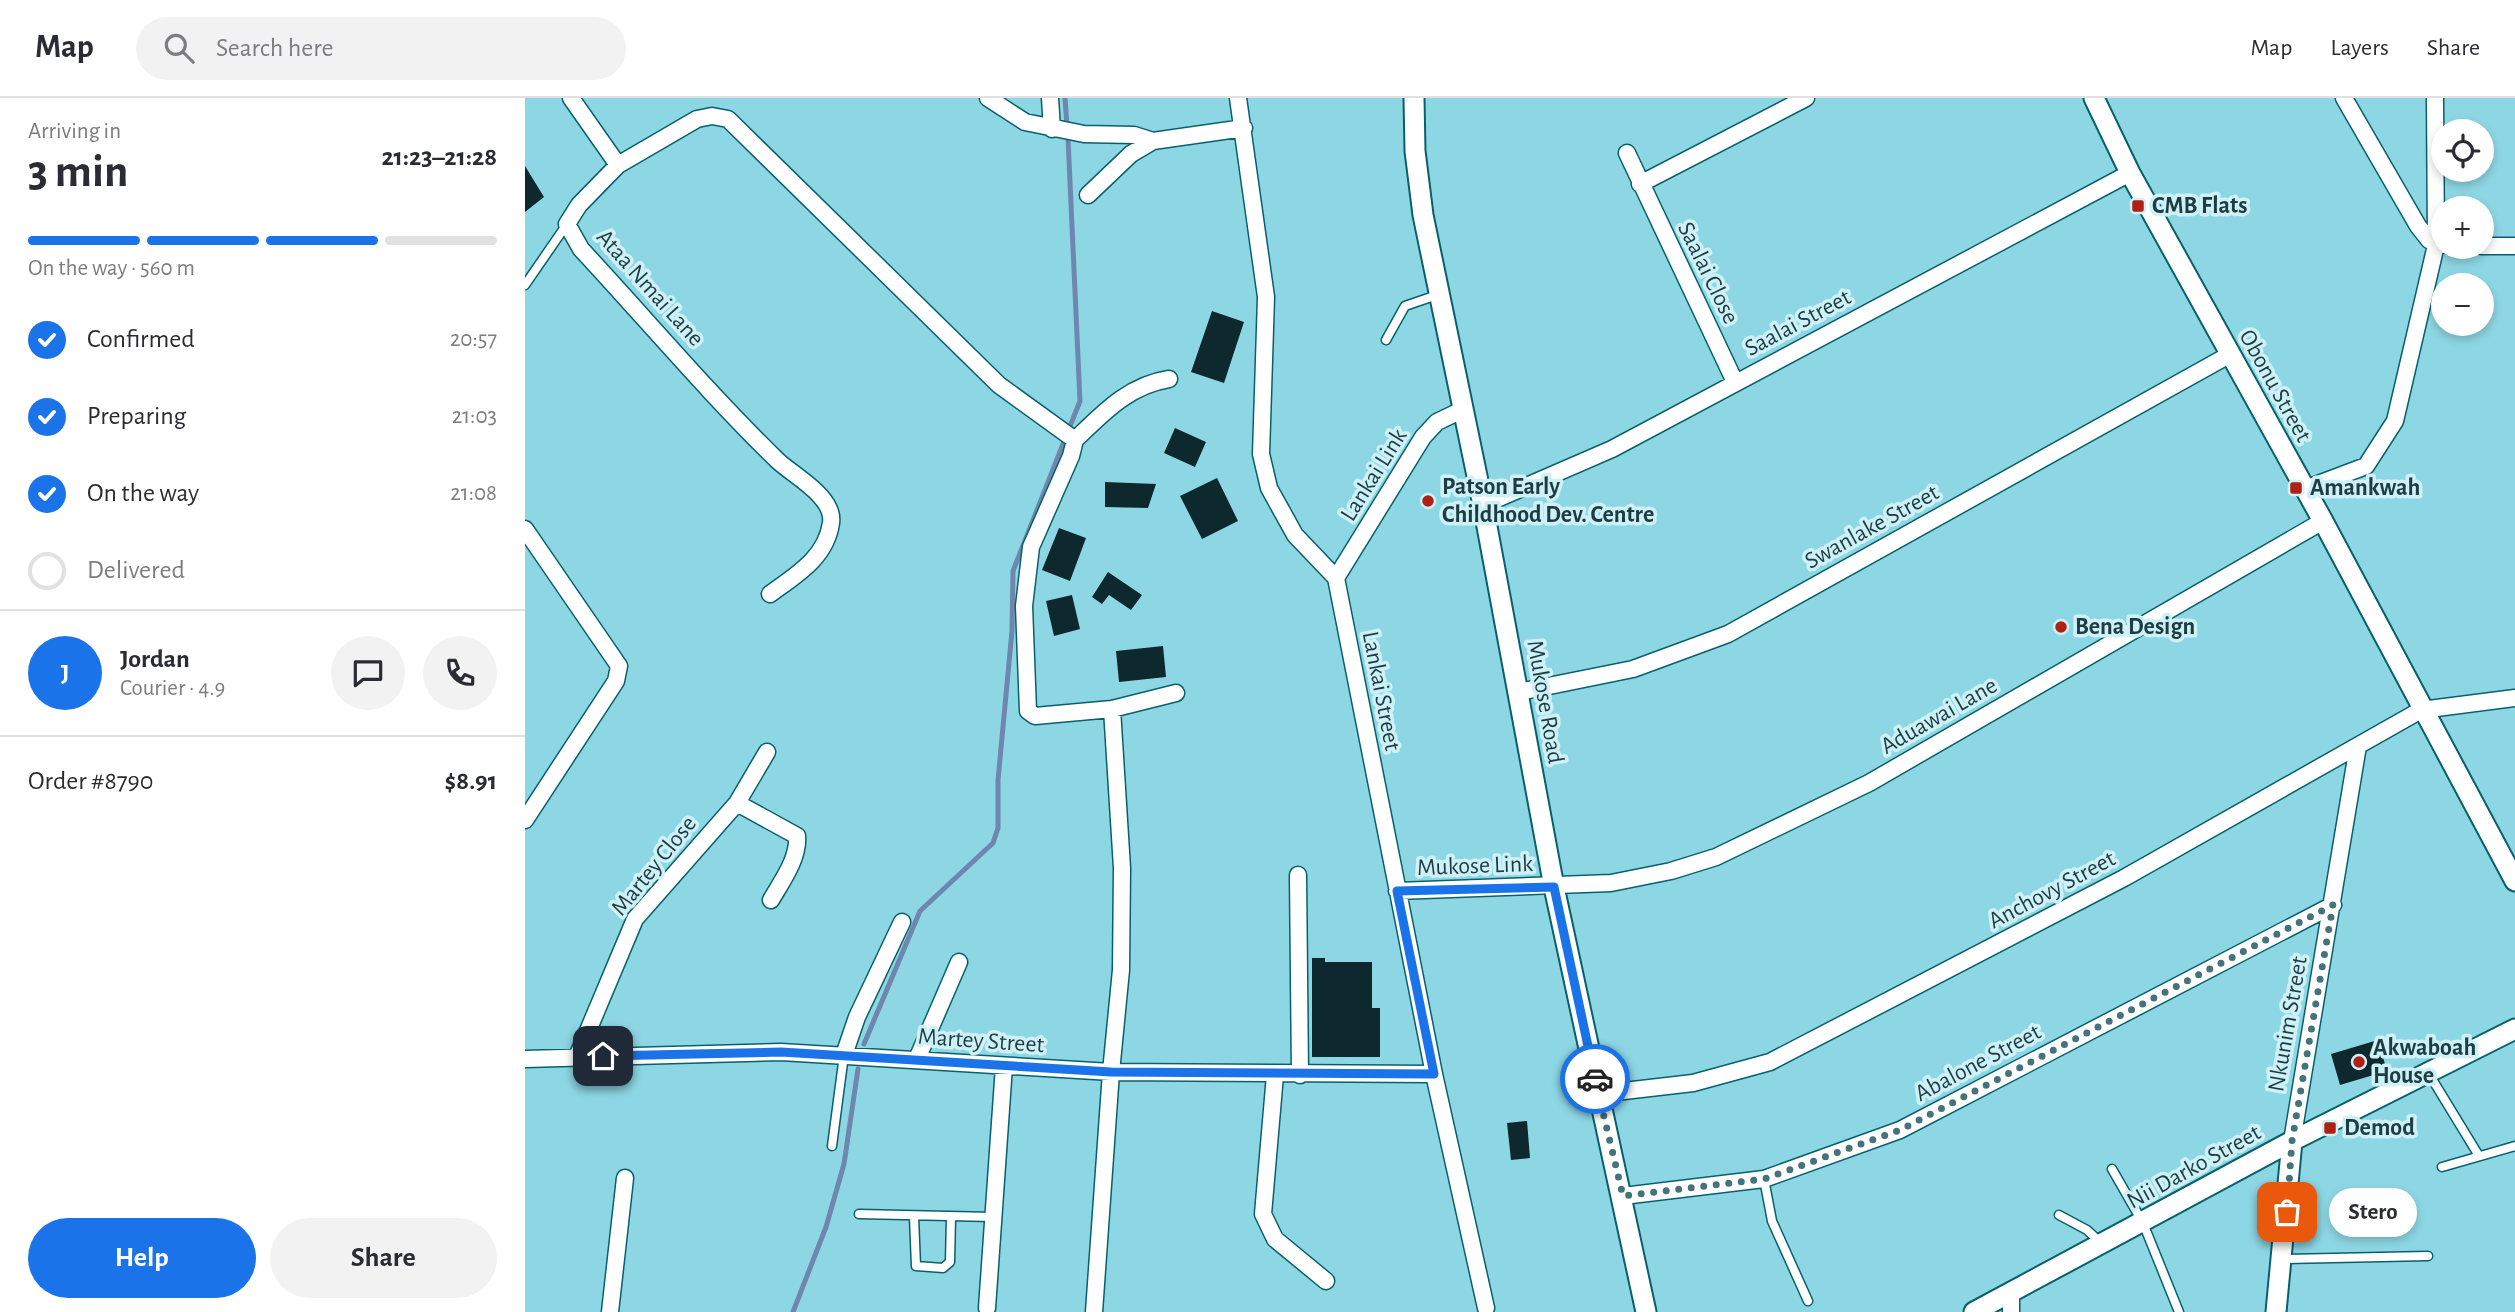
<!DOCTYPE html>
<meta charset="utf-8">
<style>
:root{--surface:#fff;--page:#f2f2f3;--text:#2b2b33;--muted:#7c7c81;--line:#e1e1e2;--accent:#1a73e8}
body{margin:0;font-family:"Alegreya Sans",sans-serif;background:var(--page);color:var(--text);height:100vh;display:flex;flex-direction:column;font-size:26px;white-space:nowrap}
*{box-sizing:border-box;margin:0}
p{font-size:23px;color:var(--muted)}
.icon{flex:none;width:38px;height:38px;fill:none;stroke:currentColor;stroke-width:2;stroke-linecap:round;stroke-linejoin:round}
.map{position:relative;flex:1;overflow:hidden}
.details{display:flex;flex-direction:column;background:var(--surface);width:525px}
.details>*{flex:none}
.buttons{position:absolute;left:1906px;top:21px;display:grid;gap:14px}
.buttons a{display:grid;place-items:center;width:63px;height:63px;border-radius:50%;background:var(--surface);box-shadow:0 4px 10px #0003;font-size:35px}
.pin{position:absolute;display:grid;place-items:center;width:60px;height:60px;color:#fff;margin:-30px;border-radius:14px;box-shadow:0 4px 10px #0006}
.courier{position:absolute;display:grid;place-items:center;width:70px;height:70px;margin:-35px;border:5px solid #1a73e8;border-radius:50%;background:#fff;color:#222;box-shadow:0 2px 9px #0007}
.bubble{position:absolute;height:49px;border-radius:24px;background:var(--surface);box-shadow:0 4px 10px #0003;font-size:23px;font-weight:700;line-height:49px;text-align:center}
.head em{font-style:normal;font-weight:700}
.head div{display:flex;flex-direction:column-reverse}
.head{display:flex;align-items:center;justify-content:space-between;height:119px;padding:0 28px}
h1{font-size:46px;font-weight:700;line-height:52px}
.bar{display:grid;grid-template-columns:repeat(4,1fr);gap:10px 7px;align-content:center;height:84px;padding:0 28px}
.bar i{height:9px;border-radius:5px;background:var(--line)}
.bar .active{background:var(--accent)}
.bar p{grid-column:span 4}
.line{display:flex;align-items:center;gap:18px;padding:0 28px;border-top:2px solid var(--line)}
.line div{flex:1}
.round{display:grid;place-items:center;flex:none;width:74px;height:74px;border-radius:37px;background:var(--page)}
ol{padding:0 28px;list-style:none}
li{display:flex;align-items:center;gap:21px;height:77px}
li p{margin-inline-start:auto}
li .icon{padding:7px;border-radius:50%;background:var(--accent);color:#fff;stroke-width:4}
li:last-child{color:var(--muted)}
li i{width:38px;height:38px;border:4px solid var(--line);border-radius:50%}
.primary-button{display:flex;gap:14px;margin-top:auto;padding:14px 28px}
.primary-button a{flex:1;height:80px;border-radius:42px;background:var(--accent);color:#fff;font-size:28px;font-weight:700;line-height:80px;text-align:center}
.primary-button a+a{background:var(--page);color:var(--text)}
header{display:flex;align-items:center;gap:42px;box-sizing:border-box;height:98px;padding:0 35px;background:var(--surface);border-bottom:2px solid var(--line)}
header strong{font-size:33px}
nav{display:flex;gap:38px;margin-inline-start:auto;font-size:24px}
.search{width:490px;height:63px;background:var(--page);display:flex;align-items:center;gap:18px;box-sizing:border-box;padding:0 24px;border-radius:38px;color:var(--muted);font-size:26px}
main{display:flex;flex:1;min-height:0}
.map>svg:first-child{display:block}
</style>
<header>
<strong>Map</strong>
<div class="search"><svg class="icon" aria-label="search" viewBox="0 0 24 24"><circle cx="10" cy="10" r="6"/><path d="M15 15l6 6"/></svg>Search here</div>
<nav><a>Map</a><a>Layers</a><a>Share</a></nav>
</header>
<main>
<section class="details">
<div class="head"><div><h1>3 min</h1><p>Arriving in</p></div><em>21:23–21:28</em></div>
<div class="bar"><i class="active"></i><i class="active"></i><i class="active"></i><i></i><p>On the way · 560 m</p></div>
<ol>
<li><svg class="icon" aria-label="check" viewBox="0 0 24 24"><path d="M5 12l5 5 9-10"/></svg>Confirmed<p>20:57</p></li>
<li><svg class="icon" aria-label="check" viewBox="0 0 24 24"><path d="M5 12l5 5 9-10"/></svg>Preparing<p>21:03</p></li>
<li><svg class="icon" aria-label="check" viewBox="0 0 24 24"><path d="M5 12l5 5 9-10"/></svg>On the way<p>21:08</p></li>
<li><i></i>Delivered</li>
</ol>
<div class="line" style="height:126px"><b class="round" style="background:var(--accent);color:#fff">J</b><div><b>Jordan</b><p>Courier · 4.9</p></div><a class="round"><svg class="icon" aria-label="chat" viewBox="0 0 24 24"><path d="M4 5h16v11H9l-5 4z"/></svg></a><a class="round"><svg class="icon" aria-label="phone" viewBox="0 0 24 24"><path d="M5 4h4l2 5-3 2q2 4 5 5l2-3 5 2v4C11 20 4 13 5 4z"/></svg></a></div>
<div class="line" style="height:91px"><div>Order #8790</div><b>$8.91</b></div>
<div class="primary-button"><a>Help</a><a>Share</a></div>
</section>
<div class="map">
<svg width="1990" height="1214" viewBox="0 0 1990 1214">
<rect width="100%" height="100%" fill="#8dd7e4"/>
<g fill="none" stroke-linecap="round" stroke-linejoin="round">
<path stroke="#6f86ae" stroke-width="5" d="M 540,0 L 542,28
M 339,946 L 395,813 L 468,745 L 473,730 L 473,682 L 487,533 L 488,473 L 555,303 L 543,40
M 268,1214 L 301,1129 L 319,1066 L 333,971"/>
</g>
<path fill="#0e292e" d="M 0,68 L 19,99 L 0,114 Z
M 687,213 L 719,224 L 699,285 L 666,274 Z
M 650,330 L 681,344 L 670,369 L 639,355 Z
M 692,380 L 713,423 L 677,441 L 655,398 Z
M 580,384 L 631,386 L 623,410 L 580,409 Z
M 534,430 L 561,440 L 545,483 L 517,472 Z
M 583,474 L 617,497 L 606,512 L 584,497 L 577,506 L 567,499 Z
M 547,497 L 555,531 L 529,538 L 521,503 Z
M 638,548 L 641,579 L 594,584 L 591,553 Z
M 787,860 L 800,860 L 800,864 L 847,864 L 847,910 L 855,910 L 855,959 L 787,959 Z
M 1853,942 L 1862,973 L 1815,987 L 1806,956 Z
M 1002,1023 L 1005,1060 L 986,1062 L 982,1025 Z"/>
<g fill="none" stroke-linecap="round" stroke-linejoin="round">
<g stroke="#08606c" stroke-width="11">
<path id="service" d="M 0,187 L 42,126
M 861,242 L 880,208 L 915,196
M 1904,976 L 1954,1058
M 307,1048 L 319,957
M 1917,1069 L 1990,1048
M 1587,1071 L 1618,1125 L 1654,1214
M 1239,1081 L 1247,1123 L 1283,1203
M 334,1116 L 468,1119
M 1534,1117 L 1562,1132 L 1575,1144
M 389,1119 L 391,1168 L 418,1170 L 425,1164 L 426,1119
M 1759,1161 L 1903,1158"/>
</g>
<g stroke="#08606c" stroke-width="19">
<path id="minor" d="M 46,0 L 93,67
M 463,0 L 500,24 L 559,36 L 609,37 L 628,43 L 719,30
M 525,0 L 527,31
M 713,0 L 741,199 L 736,356 L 744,390 L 770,437 L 811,480 L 909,976 L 961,1210
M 1819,0 L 1893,128 L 1904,142 L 1916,147
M 1102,55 L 1210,284
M 1115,86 L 1281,0
M 563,97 L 606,56 L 628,43
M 1956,148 L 1990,148
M 550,342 C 578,315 604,287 644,281
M 1780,391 L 1841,368 L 1870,323 L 1911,147 L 1910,0
M 958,407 L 1087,351 L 1605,75
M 0,431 L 94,568 L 91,583 L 0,722
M 811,480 L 898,339 L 912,324 L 939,311
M 245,496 C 271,477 301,460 306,425 C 310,399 269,378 253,363 C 184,296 122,222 56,151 L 42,126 L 54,107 L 93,67 L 172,21 L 187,18 L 203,21 L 474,287 L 550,342 L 546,358 L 506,449 L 499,508 L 503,613 L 510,618 L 587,611 L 651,595
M 994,594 L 1108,571 L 1203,536 L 1704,257
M 212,705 L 272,738 C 274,760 257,783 246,802
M 773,777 L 775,977
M 872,793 L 1086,785 L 1146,773 L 1191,759 L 1344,685 L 1798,423
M 319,957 L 332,919 L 377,824
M 52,959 L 110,821 L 212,705 L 242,654
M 0,961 L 256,954 L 586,974 L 909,976
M 392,961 L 434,864
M 750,977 L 738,1116 L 750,1141 L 801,1183
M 1073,996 L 1168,985 L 1245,964 L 1599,780 L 1896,612 L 1990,600
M 1767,1043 L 1833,648
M 1098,1098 L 1239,1081 L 1375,1032 L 1808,807
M 462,1210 L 479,968
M 85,1214 L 100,1080
M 569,1214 L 586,974 L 596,872 L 597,770 L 587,611
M 1486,1214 L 1486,1195"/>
</g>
<g stroke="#08606c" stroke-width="23">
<path id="tertiary" d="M 889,0 L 890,53 L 898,117 L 958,407 L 1029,789 L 1121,1214
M 1569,0 L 1605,75 L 1798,423 L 1990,783
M 1449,1214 L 1767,1043 L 1990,931
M 1751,1214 L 1767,1043"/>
</g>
<use href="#service" stroke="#fff" stroke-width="8"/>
<use href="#minor" stroke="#fff" stroke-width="16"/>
<use href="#tertiary" stroke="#fff" stroke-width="19"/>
</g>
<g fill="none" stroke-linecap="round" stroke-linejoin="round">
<path stroke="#45737b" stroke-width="7" stroke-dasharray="0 12.6" d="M 1070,981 L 1098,1098 L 1239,1081 L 1375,1032 L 1808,807 L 1767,1043 L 1762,1114"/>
<path stroke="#1a73e8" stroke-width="9" d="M 78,958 L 256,954 L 586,974 L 909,976 L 872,793 L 1029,789 L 1070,981"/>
</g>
<g fill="#b02114" stroke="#cef1f8" stroke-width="2.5">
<rect x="1606" y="101" width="14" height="14" rx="3.5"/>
<rect x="1764" y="383" width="14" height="14" rx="3.5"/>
<circle cx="903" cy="403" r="7"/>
<circle cx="1536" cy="529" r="7"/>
<circle cx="1834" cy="964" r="7"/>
<rect x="1798" y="1023" width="14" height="14" rx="3.5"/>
</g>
<g text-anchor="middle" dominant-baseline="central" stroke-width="7" stroke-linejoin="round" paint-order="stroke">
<g font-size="24" font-weight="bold" fill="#1e3d42" stroke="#cef1f8" text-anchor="start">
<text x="1627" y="108">CMB Flats</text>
<text x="917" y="389">Patson Early<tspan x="917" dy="28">Childhood Dev. Centre</tspan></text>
<text x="1785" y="390">Amankwah</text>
<text x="1550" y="529">Bena Design</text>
<text x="1848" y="950">Akwaboah<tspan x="1848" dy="28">House</tspan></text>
<text x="1819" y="1030">Demod</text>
</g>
<g font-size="24" fill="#1e3d42" stroke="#cef1f8">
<text transform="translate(1183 175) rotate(64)">Saalai Close</text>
<text transform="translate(125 190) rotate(48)">Ataa Nmai Lane</text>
<text transform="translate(1273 225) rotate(-28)">Saalai Street</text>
<text transform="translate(1750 288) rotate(61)">Obonu Street</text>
<text transform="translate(849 377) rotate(-58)">Lankai Link</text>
<text transform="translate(1347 429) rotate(-29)">Swanlake Street</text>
<text transform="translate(856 593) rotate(79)">Lankai Street</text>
<text transform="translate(1020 604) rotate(80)">Mukose Road</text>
<text transform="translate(1414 618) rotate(-30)">Aduawai Lane</text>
<text transform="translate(129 768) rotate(-51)">Martey Close</text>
<text transform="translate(950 768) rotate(-2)">Mukose Link</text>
<text transform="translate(1527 792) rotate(-28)">Anchovy Street</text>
<text transform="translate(1763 926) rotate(-80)">Nkunim Street</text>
<text transform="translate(456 943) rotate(4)">Martey Street</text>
<text transform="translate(1453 965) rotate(-28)">Abalone Street</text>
<text transform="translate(1669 1069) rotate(-29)">Nii Darko Street</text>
</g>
</g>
</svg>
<div class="buttons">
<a><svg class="icon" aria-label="locate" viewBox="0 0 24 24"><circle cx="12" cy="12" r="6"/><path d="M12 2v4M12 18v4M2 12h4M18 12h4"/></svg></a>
<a>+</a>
<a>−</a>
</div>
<div class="pin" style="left:1762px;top:1114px;background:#ea580c"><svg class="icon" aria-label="bag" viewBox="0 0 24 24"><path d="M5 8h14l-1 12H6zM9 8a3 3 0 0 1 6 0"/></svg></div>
<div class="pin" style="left:78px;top:958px;background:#1f2937"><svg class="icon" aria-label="home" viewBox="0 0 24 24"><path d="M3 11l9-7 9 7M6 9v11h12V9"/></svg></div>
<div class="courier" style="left:1070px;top:981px"><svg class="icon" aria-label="car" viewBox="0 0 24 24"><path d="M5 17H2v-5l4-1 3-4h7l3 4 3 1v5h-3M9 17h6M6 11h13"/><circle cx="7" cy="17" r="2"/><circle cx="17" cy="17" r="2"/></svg></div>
<div class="bubble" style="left:1804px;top:1090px;width:88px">Stero</div>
</div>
</main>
